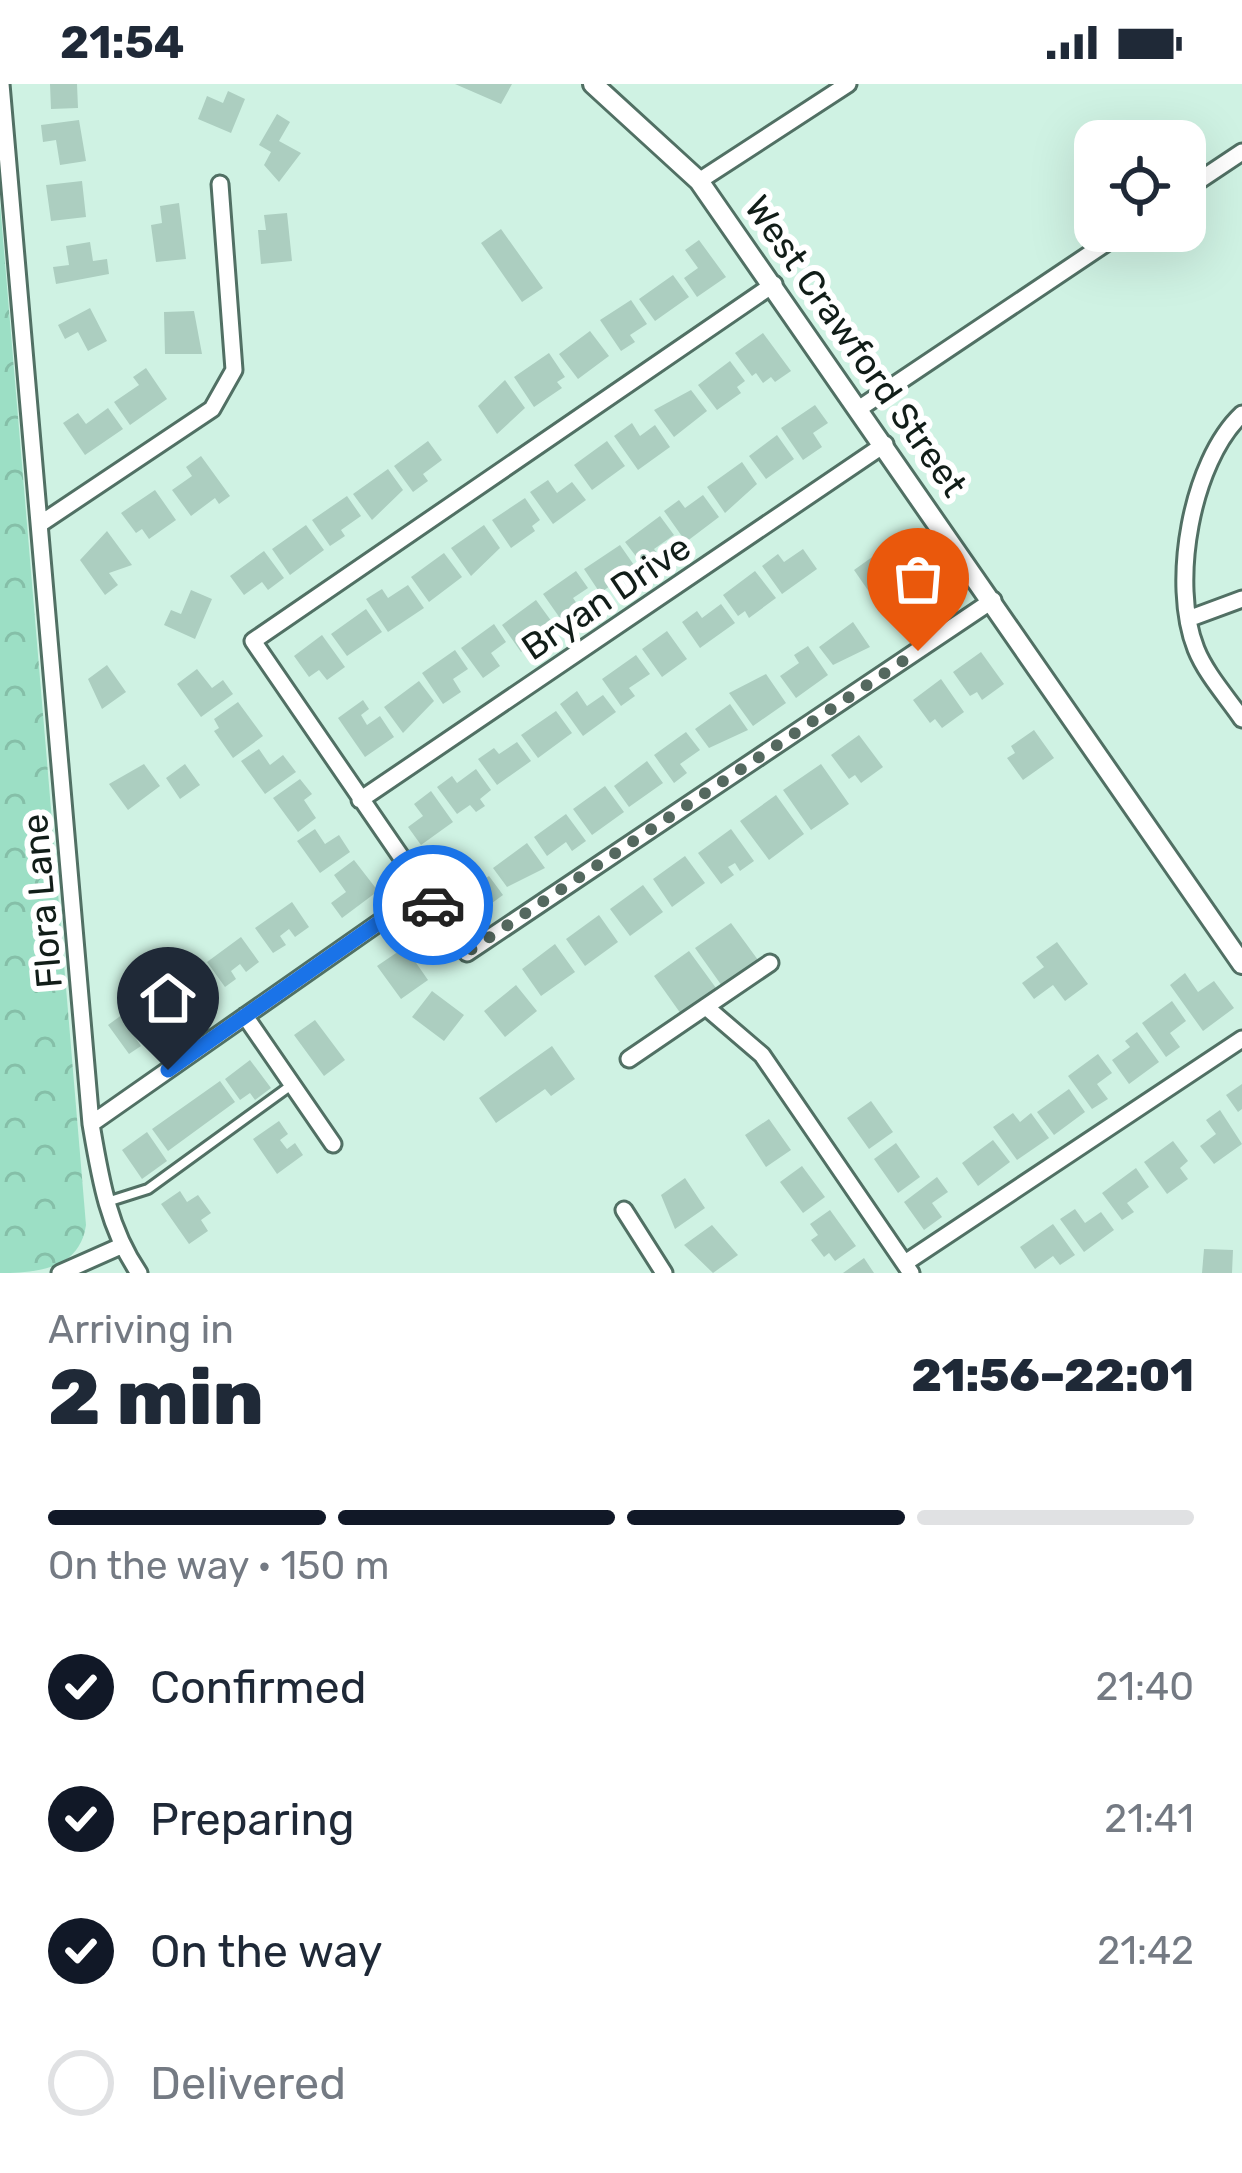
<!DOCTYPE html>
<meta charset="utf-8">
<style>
:root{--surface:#fff;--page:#f6f6f7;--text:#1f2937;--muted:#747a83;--line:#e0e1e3;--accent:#111827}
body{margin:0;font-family:Rubik,sans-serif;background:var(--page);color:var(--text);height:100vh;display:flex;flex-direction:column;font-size:45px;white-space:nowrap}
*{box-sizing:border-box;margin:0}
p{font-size:39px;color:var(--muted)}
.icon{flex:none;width:66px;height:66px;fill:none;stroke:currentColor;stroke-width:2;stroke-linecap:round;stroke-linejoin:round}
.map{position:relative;height:1189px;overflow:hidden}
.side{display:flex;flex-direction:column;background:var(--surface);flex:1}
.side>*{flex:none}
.tools{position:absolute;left:1074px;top:36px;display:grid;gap:24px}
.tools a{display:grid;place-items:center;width:132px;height:132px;border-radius:24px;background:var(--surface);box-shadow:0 12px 48px #0002;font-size:60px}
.pin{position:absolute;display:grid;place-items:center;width:102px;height:102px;color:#fff;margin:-123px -51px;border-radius:50% 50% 50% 0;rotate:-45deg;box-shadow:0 0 12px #0007}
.pin .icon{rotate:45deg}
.courier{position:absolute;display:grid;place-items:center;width:120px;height:120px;margin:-60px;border:9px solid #1a73e8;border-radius:50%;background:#fff;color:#222;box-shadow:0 3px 15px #0007}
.overview em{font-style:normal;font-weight:800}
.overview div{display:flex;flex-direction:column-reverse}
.overview{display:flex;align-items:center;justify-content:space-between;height:204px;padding:0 48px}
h1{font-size:78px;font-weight:800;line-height:90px}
.bar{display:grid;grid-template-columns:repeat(4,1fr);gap:18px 12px;align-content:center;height:144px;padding:0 48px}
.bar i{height:15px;border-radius:9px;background:var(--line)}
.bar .selected{background:var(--accent)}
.bar p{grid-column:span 4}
ol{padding:0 48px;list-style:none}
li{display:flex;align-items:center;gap:36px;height:132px}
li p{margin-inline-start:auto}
li .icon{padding:12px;border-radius:50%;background:var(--accent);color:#fff;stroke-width:4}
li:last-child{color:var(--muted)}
li i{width:66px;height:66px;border:6px solid var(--line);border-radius:50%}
.status{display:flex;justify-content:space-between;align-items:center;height:84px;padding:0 60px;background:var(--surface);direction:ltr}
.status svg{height:33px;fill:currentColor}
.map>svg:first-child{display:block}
</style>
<div class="status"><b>21:54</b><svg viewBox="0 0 49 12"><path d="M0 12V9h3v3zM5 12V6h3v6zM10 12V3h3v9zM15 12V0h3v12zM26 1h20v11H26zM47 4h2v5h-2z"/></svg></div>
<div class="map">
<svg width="1242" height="1189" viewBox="0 0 1242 1189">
<defs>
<pattern id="park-crowns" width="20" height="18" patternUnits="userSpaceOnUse" patternTransform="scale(3)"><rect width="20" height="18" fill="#9cdfc5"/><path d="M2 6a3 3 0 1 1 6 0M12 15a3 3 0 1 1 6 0" fill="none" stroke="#85bfa8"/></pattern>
</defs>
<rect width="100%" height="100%" fill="#cff2e3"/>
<path fill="url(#park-crowns)" d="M 0,119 L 86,1141 C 80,1185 37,1189 0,1189 Z"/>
<path fill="#accec0" d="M 50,0 L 77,0 L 78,24 L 51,25 Z
M 455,0 L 512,0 L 501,20 Z
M 228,7 L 245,15 L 231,49 L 198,35 L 207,12 L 223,19 Z
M 277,30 L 290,38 L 279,57 L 301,69 L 279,98 L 264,81 L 271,68 L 259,61 Z
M 79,36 L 86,77 L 60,81 L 56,56 L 43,58 L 41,41 Z
M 82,97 L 86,133 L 51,137 L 46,101 Z
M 179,119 L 186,175 L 156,178 L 151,141 L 162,139 L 160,122 Z
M 287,129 L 292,177 L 261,180 L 258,146 L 266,146 L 264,131 Z
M 501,145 L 543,204 L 522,218 L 481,159 Z
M 699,156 L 726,193 L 697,213 L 684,194 L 698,184 L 685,166 Z
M 90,158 L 93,177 L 107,175 L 109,190 L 56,200 L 53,183 L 69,181 L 66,162 Z
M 673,191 L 689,213 L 655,237 L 639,215 Z
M 631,216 L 647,240 L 630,251 L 635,258 L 621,267 L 600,236 Z
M 90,224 L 107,257 L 88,267 L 78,248 L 65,255 L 58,241 Z
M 194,227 L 202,270 L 165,270 L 164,228 Z
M 590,247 L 609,272 L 578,295 L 559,270 Z
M 763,249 L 791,287 L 775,298 L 771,293 L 763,299 L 756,289 L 752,292 L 735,269 Z
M 549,269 L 565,293 L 557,298 L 562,304 L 534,323 L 514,293 Z
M 730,277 L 745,297 L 737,303 L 741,309 L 717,326 L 698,301 Z
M 146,284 L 167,315 L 130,341 L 114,318 L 139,301 L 133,293 Z
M 505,296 L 525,324 L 497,350 L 478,322 Z
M 691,306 L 707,327 L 674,353 L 654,326 Z
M 815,321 L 828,339 L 813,349 L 822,363 L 803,376 L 781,344 Z
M 108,324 L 123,345 L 85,371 L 63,339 L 78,329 L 86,340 Z
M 632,339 L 640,352 L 655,341 L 670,363 L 638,386 L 614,352 Z
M 777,351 L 794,375 L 766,395 L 749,372 Z
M 428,357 L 442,376 L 423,390 L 428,397 L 413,408 L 394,382 Z
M 607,357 L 625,382 L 592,406 L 574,381 Z
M 201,372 L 230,412 L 219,420 L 215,414 L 191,432 L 172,406 L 192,392 L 186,383 Z
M 742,378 L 757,400 L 725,429 L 707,403 Z
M 388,385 L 403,406 L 372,436 L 353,410 Z
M 548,396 L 557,409 L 572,398 L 586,416 L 553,440 L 530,408 Z
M 155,406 L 176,436 L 149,455 L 142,445 L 136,449 L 121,429 Z
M 703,411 L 719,433 L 686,458 L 664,427 L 679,416 L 685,424 Z
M 347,412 L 361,432 L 341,446 L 345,452 L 330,462 L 312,436 Z
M 525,414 L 540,436 L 532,442 L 535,447 L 511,464 L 492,436 Z
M 660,432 L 674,451 L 654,465 L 660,473 L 645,484 L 625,458 Z
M 306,441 L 324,466 L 290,491 L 272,465 Z
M 484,441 L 500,464 L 471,492 L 451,464 Z
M 107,447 L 132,481 L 109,489 L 118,501 L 105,511 L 80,476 Z
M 620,461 L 636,484 L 600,509 L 584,485 Z
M 803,465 L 817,485 L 782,510 L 762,482 L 778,470 L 784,478 Z
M 264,467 L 284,494 L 268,506 L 262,498 L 244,511 L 230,492 Z
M 444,469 L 462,493 L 429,518 L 411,493 Z
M 875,471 L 902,510 L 881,525 L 854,486 Z
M 925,472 L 940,492 L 927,502 L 912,482 Z
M 576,487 L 588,504 L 573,514 L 580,524 L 562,537 L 543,510 Z
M 755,487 L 776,514 L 749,534 L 745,527 L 738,532 L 723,511 Z
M 408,501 L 424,524 L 388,548 L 366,515 L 382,505 L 388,514 Z
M 191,506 L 212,515 L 195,555 L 164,541 L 171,526 L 181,530 Z
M 536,516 L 552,538 L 521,568 L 502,541 Z
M 721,520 L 735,539 L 700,564 L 682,538 L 697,527 L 702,534 Z
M 366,525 L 382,548 L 347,572 L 331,550 Z
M 853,538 L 870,563 L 833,581 L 819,563 Z
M 494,540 L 506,558 L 491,569 L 500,582 L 483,594 L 461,564 Z
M 667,547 L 687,575 L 662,593 L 642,565 Z
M 322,551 L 345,583 L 327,596 L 319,586 L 309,593 L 294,572 Z
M 808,562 L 828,591 L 796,614 L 780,592 L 799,579 L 794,571 Z
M 455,566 L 468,585 L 453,595 L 461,608 L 443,620 L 422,589 Z
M 981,568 L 1004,600 L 982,616 L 977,608 L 970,612 L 953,588 Z
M 636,571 L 650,590 L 629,604 L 635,612 L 621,622 L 602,595 Z
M 107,581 L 126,608 L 102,625 L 88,595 Z
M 197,585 L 212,604 L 223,596 L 233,610 L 201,633 L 177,600 Z
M 766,590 L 786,619 L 753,642 L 729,609 Z
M 941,595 L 964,628 L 942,644 L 935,635 L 930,639 L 913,616 Z
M 419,597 L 434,617 L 403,649 L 384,623 Z
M 577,607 L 587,622 L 603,611 L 616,628 L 583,652 L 560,620 Z
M 363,616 L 369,625 L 361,631 L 367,641 L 380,632 L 394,653 L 365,673 L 338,634 Z
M 238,618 L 263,652 L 233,674 L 214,647 L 219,644 L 214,635 Z
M 730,620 L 748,646 L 709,664 L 695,645 Z
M 556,627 L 572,649 L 538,674 L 521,651 Z
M 1034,646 L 1054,674 L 1023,696 L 1007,674 L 1015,669 L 1011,662 Z
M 686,648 L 700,666 L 680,680 L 687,689 L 674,699 L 654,671 Z
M 859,651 L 883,683 L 861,699 L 855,691 L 849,695 L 831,671 Z
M 517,658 L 531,677 L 497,701 L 478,675 L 494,664 L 499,670 Z
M 259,665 L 270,681 L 283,671 L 296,688 L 265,710 L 241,677 Z
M 647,677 L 663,699 L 629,723 L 614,702 Z
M 144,680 L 160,702 L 128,726 L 109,700 Z
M 185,680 L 200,701 L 180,715 L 166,694 Z
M 821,680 L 849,720 L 811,746 L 783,706 Z
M 476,685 L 491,706 L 480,715 L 485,722 L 476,728 L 470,721 L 457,730 L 437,703 L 452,692 L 457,699 Z
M 300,695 L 312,710 L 304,716 L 316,734 L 298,748 L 273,714 Z
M 605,702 L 624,728 L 592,751 L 573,725 Z
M 431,707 L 453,738 L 421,761 L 408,743 L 423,732 L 414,720 Z
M 776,711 L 804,750 L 769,776 L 740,737 Z
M 566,730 L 586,757 L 572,767 L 566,758 L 547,772 L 534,753 Z
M 315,745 L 325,760 L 339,751 L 350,768 L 320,789 L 297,757 Z
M 731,745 L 754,777 L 740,787 L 735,779 L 728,783 L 734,791 L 721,800 L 698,769 Z
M 527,759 L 545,784 L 507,803 L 493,784 Z
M 685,772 L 705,799 L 672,823 L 653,795 Z
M 354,776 L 378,807 L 342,834 L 331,819 L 346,808 L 334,791 Z
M 461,786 L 473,803 L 489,792 L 503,811 L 470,835 L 444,799 Z
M 643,801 L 663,828 L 630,852 L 610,825 Z
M 292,818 L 309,843 L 295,853 L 289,845 L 280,852 L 286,861 L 273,869 L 255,844 Z
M 599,831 L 618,858 L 585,882 L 566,855 Z
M 731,839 L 758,876 L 722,902 L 695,864 Z
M 241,853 L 259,878 L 246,888 L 240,880 L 231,887 L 236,895 L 225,903 L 207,878 Z
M 1057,858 L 1088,900 L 1065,917 L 1053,901 L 1034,915 L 1022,899 L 1044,883 L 1036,873 Z
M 555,860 L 575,888 L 541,912 L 522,885 Z
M 405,863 L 428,896 L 401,915 L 377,882 Z
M 689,867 L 716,904 L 681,930 L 654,892 Z
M 190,889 L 209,914 L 196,923 L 190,914 L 181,920 L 187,928 L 174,938 L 156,913 Z
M 1185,889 L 1198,908 L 1214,897 L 1234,924 L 1203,947 L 1170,901 Z
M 516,901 L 537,927 L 505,953 L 484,927 Z
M 432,907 L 464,931 L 444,957 L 412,933 Z
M 141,917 L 162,947 L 150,956 L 143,947 L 135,953 L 141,962 L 129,970 L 108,941 Z
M 1172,917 L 1186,937 L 1170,949 L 1180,963 L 1166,973 L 1142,939 Z
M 315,936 L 345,976 L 324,992 L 294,951 Z
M 1137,948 L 1159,978 L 1129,1000 L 1112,976 L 1130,963 L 1125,957 Z
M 552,962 L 575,995 L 551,1012 L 545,1005 L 496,1039 L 479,1014 Z
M 1098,970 L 1112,989 L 1097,1000 L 1108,1015 L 1092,1025 L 1068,992 Z
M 250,976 L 271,1004 L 255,1016 L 250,1009 L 240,1016 L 225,995 Z
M 220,997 L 235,1018 L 168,1067 L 152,1045 Z
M 1242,1000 L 1242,1025 L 1238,1028 L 1226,1011 Z
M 1069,1005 L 1085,1028 L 1054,1051 L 1037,1028 Z
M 871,1017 L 893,1048 L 869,1065 L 847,1034 Z
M 1220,1026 L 1242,1060 L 1214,1080 L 1200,1062 L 1216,1050 L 1206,1036 Z
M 1013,1029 L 1020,1038 L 1031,1029 L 1049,1054 L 1017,1076 L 993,1043 Z
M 769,1035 L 791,1066 L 766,1083 L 745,1051 Z
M 279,1037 L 288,1050 L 280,1056 L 287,1065 L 295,1059 L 303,1071 L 277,1090 L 253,1055 Z
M 147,1048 L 167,1077 L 142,1095 L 122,1066 Z
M 993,1056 L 1010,1078 L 978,1102 L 962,1079 Z
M 1173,1057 L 1188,1077 L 1180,1084 L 1188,1095 L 1167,1110 L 1144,1078 Z
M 896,1059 L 920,1093 L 898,1109 L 874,1075 Z
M 802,1082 L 825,1113 L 803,1129 L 780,1098 Z
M 1136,1084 L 1149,1103 L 1127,1119 L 1134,1128 L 1122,1136 L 1102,1109 Z
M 937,1093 L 948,1108 L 932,1119 L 942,1133 L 924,1146 L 904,1118 Z
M 685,1094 L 705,1124 L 675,1145 L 661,1111 Z
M 180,1107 L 187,1118 L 198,1111 L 211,1129 L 201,1136 L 208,1147 L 189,1160 L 161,1120 Z
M 1075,1125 L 1085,1139 L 1101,1128 L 1114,1146 L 1084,1168 L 1060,1135 Z
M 830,1126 L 856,1162 L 835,1177 L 829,1169 L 824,1173 L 811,1156 L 818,1151 L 810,1140 Z
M 1053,1140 L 1075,1171 L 1060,1181 L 1053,1172 L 1035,1185 L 1020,1163 Z
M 712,1141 L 738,1171 L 713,1189 L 684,1161 Z
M 1204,1165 L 1233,1166 L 1232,1189 L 1202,1189 Z
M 864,1174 L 874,1189 L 843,1189 Z"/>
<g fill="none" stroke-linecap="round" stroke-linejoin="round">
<g stroke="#517064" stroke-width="14">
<path id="service" d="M 107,1118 L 148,1105 L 290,1002"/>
</g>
<g stroke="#517064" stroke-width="21">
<path id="minor" d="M 1,0 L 91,1040 C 100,1093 108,1144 139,1189
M 699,97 L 848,0
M 1185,106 L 1242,68
M 774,200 L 253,557 L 467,869 L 993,516
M 860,324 L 1124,147
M 1242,330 C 1191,378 1170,500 1196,565 C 1206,590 1227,613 1242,635
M 40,440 L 212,325 L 234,286 L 220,100
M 1188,535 L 1242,515
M 360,716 L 885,360
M 706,923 L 762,971 L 911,1189
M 245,932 L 333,1060
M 629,975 L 770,879
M 91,1040 L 424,807
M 624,1126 L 664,1189
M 905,1179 L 1242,955
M 60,1189 L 121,1162"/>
</g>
<g stroke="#517064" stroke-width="24">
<path id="tertiary" d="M 593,0 L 699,97 L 1242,880"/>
</g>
<use href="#service" stroke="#fff" stroke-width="8"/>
<use href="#minor" stroke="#fff" stroke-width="15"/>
<use href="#tertiary" stroke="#fff" stroke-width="18"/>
</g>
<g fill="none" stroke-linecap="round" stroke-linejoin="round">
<path stroke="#54685f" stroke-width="12" stroke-dasharray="0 21.6" d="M 433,821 L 466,869 L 918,567"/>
<path stroke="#1a73e8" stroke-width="15" d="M 168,986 L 424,807 L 433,821"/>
</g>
<g text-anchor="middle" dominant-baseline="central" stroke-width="12" stroke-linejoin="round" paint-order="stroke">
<g font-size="36" fill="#111d18" stroke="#fff">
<text transform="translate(856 262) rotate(55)">West Crawford Street</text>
<text transform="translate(606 513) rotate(-34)">Bryan Drive</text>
<text transform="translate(42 817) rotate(-95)">Flora Lane</text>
</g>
</g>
</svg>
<div class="tools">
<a><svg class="icon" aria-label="locate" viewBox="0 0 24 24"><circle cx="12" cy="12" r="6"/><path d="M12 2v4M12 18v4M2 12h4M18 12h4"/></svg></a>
</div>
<div class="pin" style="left:918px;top:567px;background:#ea580c"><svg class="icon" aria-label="bag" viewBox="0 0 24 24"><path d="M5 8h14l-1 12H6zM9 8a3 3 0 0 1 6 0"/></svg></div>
<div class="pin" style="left:168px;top:986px;background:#1f2937"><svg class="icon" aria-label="home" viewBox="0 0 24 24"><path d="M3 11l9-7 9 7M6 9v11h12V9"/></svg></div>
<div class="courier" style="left:433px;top:821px"><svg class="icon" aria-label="car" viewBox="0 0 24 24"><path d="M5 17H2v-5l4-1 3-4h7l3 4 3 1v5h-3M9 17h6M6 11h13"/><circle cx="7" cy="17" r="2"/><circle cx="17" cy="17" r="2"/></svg></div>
</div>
<section class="side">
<div class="overview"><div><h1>2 min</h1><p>Arriving in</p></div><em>21:56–22:01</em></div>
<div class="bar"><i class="selected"></i><i class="selected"></i><i class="selected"></i><i></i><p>On the way · 150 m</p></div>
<ol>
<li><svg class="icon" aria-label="check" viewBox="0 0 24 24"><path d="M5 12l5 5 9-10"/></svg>Confirmed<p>21:40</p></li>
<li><svg class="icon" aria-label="check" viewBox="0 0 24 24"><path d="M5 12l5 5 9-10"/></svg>Preparing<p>21:41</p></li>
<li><svg class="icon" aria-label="check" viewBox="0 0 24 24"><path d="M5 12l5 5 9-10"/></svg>On the way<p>21:42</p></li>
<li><i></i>Delivered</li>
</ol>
</section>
